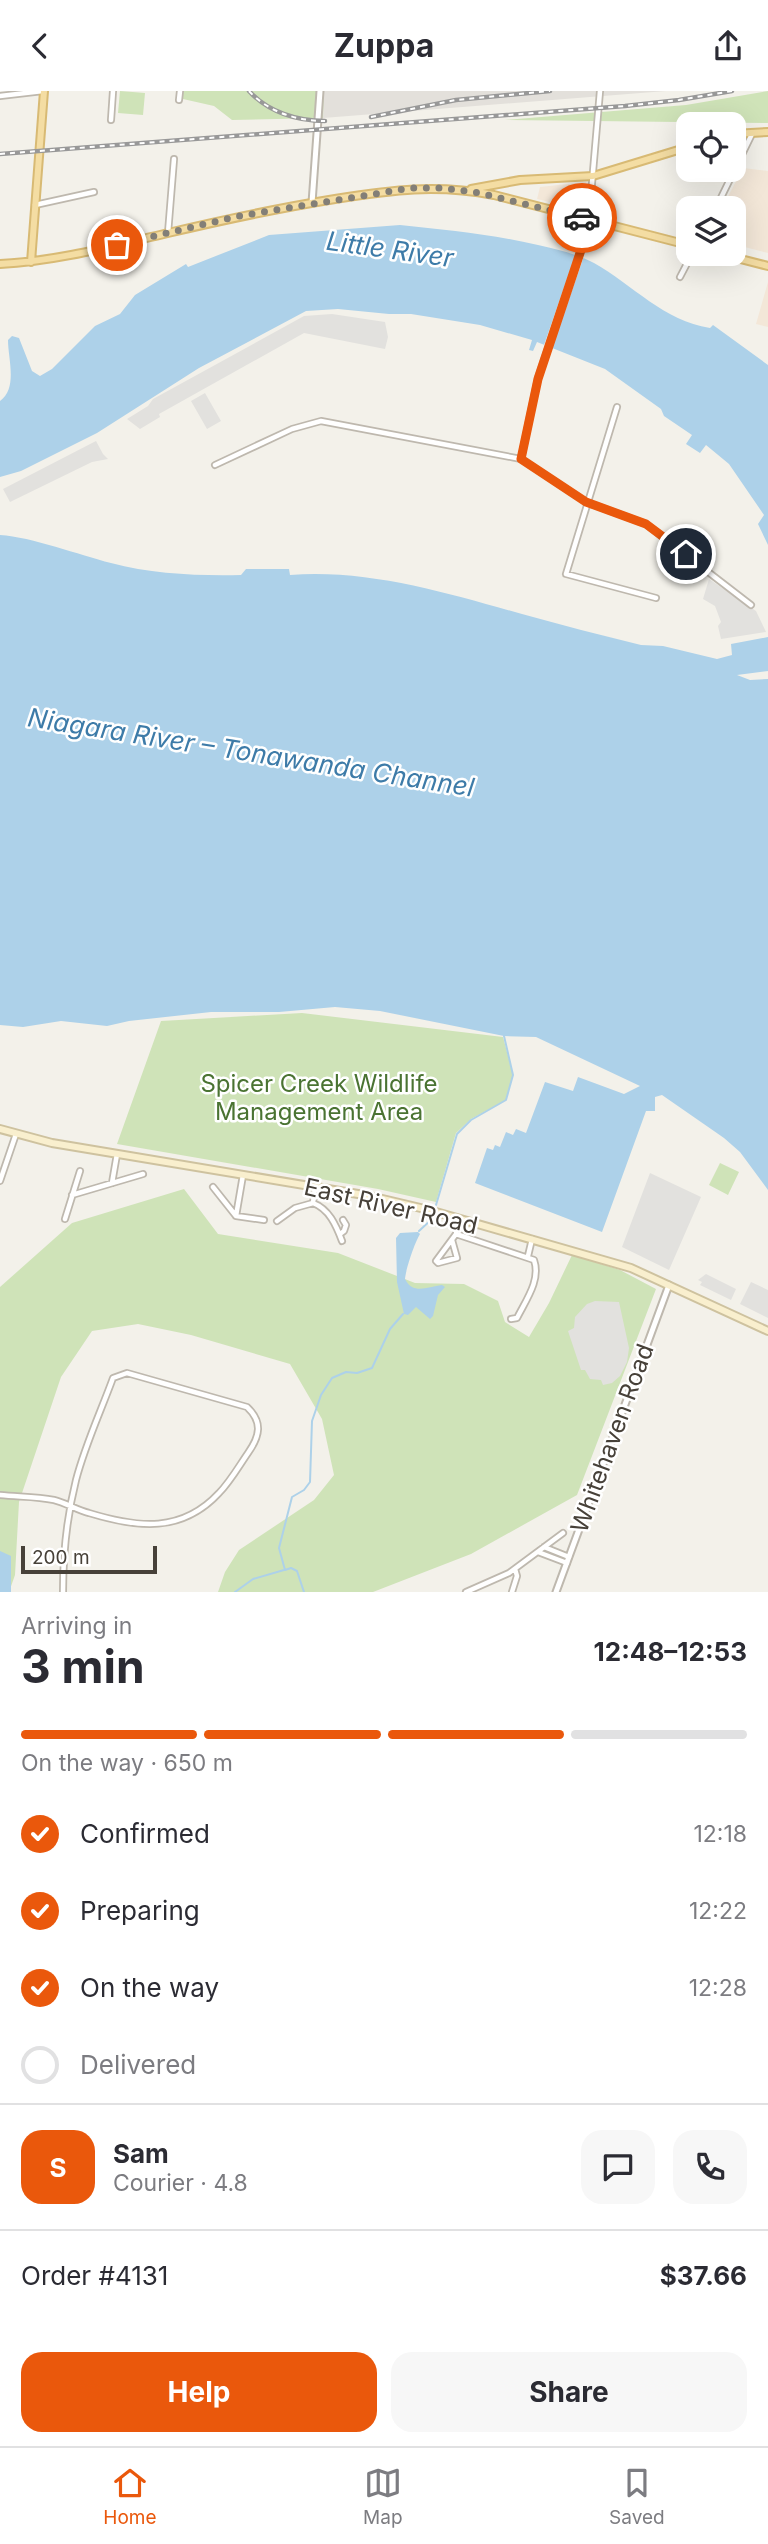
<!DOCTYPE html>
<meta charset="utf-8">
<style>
:root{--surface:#fff;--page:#f7f7f7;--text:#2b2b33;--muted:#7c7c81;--line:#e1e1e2;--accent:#ea580c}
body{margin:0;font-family:Inter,sans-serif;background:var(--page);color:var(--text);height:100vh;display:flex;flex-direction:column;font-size:26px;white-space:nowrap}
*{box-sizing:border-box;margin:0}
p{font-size:23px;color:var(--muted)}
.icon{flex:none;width:38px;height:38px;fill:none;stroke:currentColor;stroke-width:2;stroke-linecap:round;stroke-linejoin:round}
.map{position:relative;height:1501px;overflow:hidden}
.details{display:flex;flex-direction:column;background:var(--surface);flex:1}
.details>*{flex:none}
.fabs{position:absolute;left:676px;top:21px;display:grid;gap:14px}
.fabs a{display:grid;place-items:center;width:70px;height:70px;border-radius:14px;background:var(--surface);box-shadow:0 7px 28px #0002;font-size:35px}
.scale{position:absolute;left:21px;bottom:18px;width:136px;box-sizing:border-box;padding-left:7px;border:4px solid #474139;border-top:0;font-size:19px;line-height:24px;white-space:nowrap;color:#474139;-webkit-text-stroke:5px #fff;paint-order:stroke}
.pin{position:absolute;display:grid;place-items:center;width:60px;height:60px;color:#fff;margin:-30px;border:4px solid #fff;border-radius:50%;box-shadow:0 2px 7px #0007}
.courier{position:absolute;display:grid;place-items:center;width:70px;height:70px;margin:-35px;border:5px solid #ea580c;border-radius:50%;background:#fff;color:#222;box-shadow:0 2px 9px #0007}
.summary em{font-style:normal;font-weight:700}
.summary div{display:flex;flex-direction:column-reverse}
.summary{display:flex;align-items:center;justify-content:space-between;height:119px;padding:0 21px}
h1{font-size:46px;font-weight:700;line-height:52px}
.bar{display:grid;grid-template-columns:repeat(4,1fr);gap:10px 7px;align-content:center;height:84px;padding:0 21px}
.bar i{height:9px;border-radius:5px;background:var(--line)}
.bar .on{background:var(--accent)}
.bar p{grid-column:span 4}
.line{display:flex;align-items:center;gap:18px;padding:0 21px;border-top:2px solid var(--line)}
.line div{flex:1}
.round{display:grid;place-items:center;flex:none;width:74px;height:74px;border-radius:21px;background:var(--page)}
ol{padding:0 21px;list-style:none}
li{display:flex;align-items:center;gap:21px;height:77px}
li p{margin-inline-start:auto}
li .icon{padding:7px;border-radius:50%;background:var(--accent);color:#fff;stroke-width:4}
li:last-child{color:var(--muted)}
li i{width:38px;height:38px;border:4px solid var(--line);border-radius:50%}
.primary-button{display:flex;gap:14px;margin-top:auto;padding:14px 21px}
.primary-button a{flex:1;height:80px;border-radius:21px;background:var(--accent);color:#fff;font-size:28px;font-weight:700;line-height:80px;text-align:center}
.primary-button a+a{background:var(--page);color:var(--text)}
header{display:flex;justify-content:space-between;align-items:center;height:91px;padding:0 21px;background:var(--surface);font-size:32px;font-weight:700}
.tabs{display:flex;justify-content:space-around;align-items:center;height:98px;border-top:2px solid var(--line);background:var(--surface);font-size:19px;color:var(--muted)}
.tabs a{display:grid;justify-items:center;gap:4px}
.tabs .on{color:var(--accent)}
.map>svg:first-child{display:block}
</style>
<header><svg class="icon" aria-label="back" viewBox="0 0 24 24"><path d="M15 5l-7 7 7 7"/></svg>Zuppa<svg class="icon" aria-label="share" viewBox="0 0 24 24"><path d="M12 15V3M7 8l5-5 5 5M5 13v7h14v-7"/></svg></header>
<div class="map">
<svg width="768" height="1501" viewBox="0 0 768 1501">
<rect width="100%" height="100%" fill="#f3f1ea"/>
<path fill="#f3e7d8" d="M 743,77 L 768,80 L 768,162 L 733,153 L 733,117 L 722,117 Z
M 586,91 L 583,119 L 537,108 L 540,96 Z
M 768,191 L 768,236 L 756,233 Z"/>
<path fill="#e3e0db" d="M 324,0 L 666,0 L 323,27 Z"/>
<path fill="#cfe3b8" d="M 120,0 L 145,2 L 143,24 L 118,22 Z
M 183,0 L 324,0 L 323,27 L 232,29 L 214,15 L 183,8 Z
M 768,0 L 768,32 L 505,29 L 686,14 Z
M 302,922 L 503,946 L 513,984 L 506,1009 L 471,1028 L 456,1042 L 436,1111 L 378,1098 L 117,1053 L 161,930 Z
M 720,1072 L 739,1081 L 728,1104 L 709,1094 Z
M 184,1098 L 218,1143 L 338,1162 L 415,1192 L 464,1193 L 498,1210 L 505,1231 L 529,1246 L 549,1212 L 572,1164 L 620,1179 L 656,1198 L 577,1404 L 471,1463 L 373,1501 L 218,1501 L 225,1481 L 239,1459 L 314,1409 L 334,1384 L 322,1328 L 290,1273 L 191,1244 L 138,1233 L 92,1240 L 61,1286 L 19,1411 L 15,1484 L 9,1501 L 0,1501 L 0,1196 L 72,1132 Z"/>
<path fill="#e2e1de" d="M 332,223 L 385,231 L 388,246 L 385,258 L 304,242 L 159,323 L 160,326 L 140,338 L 127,328 L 148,315 L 153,308 L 304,225 Z
M 205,302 L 221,330 L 207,338 L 191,310 Z
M 96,350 L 103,363 L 108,368 L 92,371 L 10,411 L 3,398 Z
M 709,488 L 756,520 L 766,541 L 721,548 L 718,535 L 721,531 L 715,515 L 703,508 Z
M 650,1082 L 701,1106 L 669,1179 L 622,1156 Z
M 706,1183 L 736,1198 L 731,1209 L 700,1194 L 702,1191 L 698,1189 Z
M 751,1191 L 768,1199 L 768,1227 L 740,1213 Z
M 595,1210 L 619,1211 L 629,1257 L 627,1271 L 620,1285 L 612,1292 L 603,1294 L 601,1289 L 590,1288 L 585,1279 L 581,1279 L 568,1240 L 574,1237 L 575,1226 L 587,1213 Z"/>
<path fill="#add1e9" d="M 400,134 C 447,139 491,143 538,154 C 556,158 577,163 594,172 C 633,194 664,230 710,237 L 713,234 L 768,274 L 768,454 L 758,433 L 764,424 L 729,373 L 706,354 L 700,362 L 686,353 L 692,344 L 664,325 L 661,318 L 605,278 L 537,251 L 533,260 L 529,259 L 532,249 L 480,234 L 411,223 L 389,223 L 338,218 L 306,220 L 199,277 L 97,342 L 21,380 L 0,386 L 0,310 C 18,297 8,268 8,249 L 12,245 L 19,247 L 32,280 L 40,285 L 52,278 L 95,235 L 120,223 L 135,204 L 186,173 L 188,176 L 269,144 Z
M 0,444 C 32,446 79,464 111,472 C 152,483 199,485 241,484 L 246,478 L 289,478 L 290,484 C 369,478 446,502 522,523 C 561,534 601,544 641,554 L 663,555 L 717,568 L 732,564 L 731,553 L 768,546 L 768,580 L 737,584 L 750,589 L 768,588 L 768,1099 L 740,1061 L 724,1047 L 662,1004 L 655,1006 L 655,1020 L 646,1020 L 602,1141 L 475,1092 L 487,1057 L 493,1059 L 495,1054 L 500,1056 L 506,1041 L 513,1044 L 516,1038 L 526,1042 L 545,991 L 573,1000 L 578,986 L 624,1003 L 640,995 L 536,946 L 504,945 L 380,920 L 335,916 L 279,921 L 211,921 L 129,930 L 107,935 L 61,930 L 23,936 L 0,934 Z
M 418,1141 L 420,1143 C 415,1151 406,1177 405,1188 C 413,1204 427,1196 442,1194 L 445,1196 L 438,1204 L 433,1225 L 430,1228 L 416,1216 L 408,1224 L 404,1223 L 397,1191 L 396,1147 L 400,1142 Z
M 0,1460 L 11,1465 L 11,1501 L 0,1501 Z"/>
<path fill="#f3f1ea" d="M 576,162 L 584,165 L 551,260 L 543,257 Z"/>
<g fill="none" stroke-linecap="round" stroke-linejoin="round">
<path stroke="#add1e9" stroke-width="2" d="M 436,1114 L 457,1043 L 471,1029 L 506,1009 L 513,984 L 504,945
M 419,1140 L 433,1127
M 235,1501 L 253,1488 L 284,1479
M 304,1501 L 297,1480 L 291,1477 L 285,1479 L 279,1457 L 292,1406 L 304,1399 L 310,1391 L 312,1330 L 321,1304 L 332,1287 L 346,1281 L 357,1282 L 372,1277 L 390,1238 L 403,1223"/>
<g stroke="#beb8ae" stroke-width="8">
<path id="minor" d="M 0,5 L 43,0
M 179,9 L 180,0
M 111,29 L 113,0
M 35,114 L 94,101
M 716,117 L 752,43
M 168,142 L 174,68
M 680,186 L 692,163
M 617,316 L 566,483 L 656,507
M 521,368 L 538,287 L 588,138 L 600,0
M 215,374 L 292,338 L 321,330 L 521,368 L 586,411 L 646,433 L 751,514
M 0,1090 L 16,1043
M 112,1092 L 117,1063
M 213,1096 L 236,1125 L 264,1129
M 72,1104 L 143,1083
M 313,1112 L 315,1096
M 236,1125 L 243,1084
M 65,1128 L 80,1080
M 277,1130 L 295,1117 L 313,1112 C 329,1118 336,1134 342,1150
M 340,1143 L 344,1140 L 346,1134 L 343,1129
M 456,1143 L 534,1169 C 541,1189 526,1209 517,1227 L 511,1228
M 452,1149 L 457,1167 L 438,1172 L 436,1170 L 456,1143 L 459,1128
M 528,1165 L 532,1148
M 0,1404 C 18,1406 36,1405 54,1409 C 66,1412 77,1419 89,1422 C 138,1437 182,1442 219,1402 C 230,1391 239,1375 248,1362 C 260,1345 263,1331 247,1316 L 127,1282 L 113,1287 C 101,1320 85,1354 76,1389 C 67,1425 63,1463 63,1501
M 544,1456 L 569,1466
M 538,1461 L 567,1472
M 466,1501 L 509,1482 L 563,1442
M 512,1501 L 517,1485 L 515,1478"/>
</g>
<g stroke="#beb8ae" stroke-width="9">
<path id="tertiary" d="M 312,112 L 320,0
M 556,1501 L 669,1194"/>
</g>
<g stroke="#cec29f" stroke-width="10">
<path id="secondary" d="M 0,1038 L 52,1052 L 370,1105 L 429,1119 L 631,1177 L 768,1240"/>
</g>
<g stroke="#d8ba74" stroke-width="10">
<path id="primary" d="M 733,43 L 768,41
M 471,98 L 520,89 L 593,85 L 688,56
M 721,163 L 768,175
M 31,171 L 44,0
M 0,173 C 58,170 112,155 168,142 C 223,129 279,117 335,108 C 393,99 435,93 494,104 L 688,154"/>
</g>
<use href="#minor" stroke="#fff" stroke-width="4.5"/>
<use href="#tertiary" stroke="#fff" stroke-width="5"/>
<use href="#secondary" stroke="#f9efce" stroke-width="6"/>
<use href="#primary" stroke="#f4dda3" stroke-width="6"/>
<g stroke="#989898" stroke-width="4.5">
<path id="rail" d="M 249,0 C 268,21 297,30 325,30
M 371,26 L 456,9 L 550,0
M 0,63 L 625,15 L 679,9 L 732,0"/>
</g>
<use href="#rail" stroke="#fff" stroke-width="2" stroke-dasharray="5" stroke-linecap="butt"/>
</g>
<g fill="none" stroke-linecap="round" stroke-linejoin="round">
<path stroke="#837f77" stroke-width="7" stroke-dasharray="0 12.6" d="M 117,154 L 239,125 L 411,97 L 443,97 L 480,102 L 582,127"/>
<path stroke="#ea580c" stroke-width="9" d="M 582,127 L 589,129 L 588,138 L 538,288 L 521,368 L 586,411 L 646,433 L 686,463"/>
</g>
<g text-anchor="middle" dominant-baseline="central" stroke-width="5" stroke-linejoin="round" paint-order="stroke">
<g font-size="24" fill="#4a7332" stroke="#fff">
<text x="319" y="992">Spicer Creek Wildlife<tspan x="319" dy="28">Management Area</tspan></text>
</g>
<g font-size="24" fill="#474139" stroke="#fff">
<text transform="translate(391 1115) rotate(13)">East River Road</text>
<text transform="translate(612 1347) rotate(-70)">Whitehaven Road</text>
</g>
<g font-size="26" font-style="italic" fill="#3d7ba8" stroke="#fff">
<text transform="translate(390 158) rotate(8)">Little River</text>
<text transform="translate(251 661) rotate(9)">Niagara River – Tonawanda Channel</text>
</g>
</g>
</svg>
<div class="fabs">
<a><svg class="icon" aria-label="locate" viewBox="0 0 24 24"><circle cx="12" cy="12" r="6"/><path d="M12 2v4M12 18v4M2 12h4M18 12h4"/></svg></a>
<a><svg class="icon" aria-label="layers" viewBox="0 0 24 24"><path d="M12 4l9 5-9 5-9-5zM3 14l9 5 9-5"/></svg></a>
</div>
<div class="scale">200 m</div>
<div class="pin" style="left:117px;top:154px;background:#ea580c"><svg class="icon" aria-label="bag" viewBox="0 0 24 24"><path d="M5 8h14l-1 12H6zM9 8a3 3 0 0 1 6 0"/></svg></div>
<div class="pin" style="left:686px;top:463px;background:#1f2937"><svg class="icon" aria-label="home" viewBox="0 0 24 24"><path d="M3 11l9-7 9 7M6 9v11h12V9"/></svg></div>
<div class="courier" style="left:582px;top:127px"><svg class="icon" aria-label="car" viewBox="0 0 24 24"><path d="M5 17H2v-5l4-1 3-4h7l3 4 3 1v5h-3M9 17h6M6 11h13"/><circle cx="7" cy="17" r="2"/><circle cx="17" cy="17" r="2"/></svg></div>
</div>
<section class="details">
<div class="summary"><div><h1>3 min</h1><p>Arriving in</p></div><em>12:48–12:53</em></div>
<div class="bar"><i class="on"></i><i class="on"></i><i class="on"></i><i></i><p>On the way · 650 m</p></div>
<ol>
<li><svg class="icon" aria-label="check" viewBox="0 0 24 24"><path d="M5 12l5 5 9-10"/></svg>Confirmed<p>12:18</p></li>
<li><svg class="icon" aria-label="check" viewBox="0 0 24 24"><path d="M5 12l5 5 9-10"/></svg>Preparing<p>12:22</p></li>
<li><svg class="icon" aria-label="check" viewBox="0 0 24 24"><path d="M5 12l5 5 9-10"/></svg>On the way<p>12:28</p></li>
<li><i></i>Delivered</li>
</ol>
<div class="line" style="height:126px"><b class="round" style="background:var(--accent);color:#fff">S</b><div><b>Sam</b><p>Courier · 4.8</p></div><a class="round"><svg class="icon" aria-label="chat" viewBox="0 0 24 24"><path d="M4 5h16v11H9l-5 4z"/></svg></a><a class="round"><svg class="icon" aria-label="phone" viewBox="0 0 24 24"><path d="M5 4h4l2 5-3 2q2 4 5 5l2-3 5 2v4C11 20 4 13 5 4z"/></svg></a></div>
<div class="line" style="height:91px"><div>Order #4131</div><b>$37.66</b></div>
<div class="primary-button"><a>Help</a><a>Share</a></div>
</section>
<nav class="tabs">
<a class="on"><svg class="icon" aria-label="home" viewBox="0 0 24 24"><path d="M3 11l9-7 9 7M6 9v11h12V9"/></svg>Home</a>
<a><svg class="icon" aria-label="map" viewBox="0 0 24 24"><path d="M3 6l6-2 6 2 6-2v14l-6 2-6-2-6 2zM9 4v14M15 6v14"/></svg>Map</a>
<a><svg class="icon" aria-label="saved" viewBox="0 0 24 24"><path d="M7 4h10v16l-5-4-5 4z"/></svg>Saved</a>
</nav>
